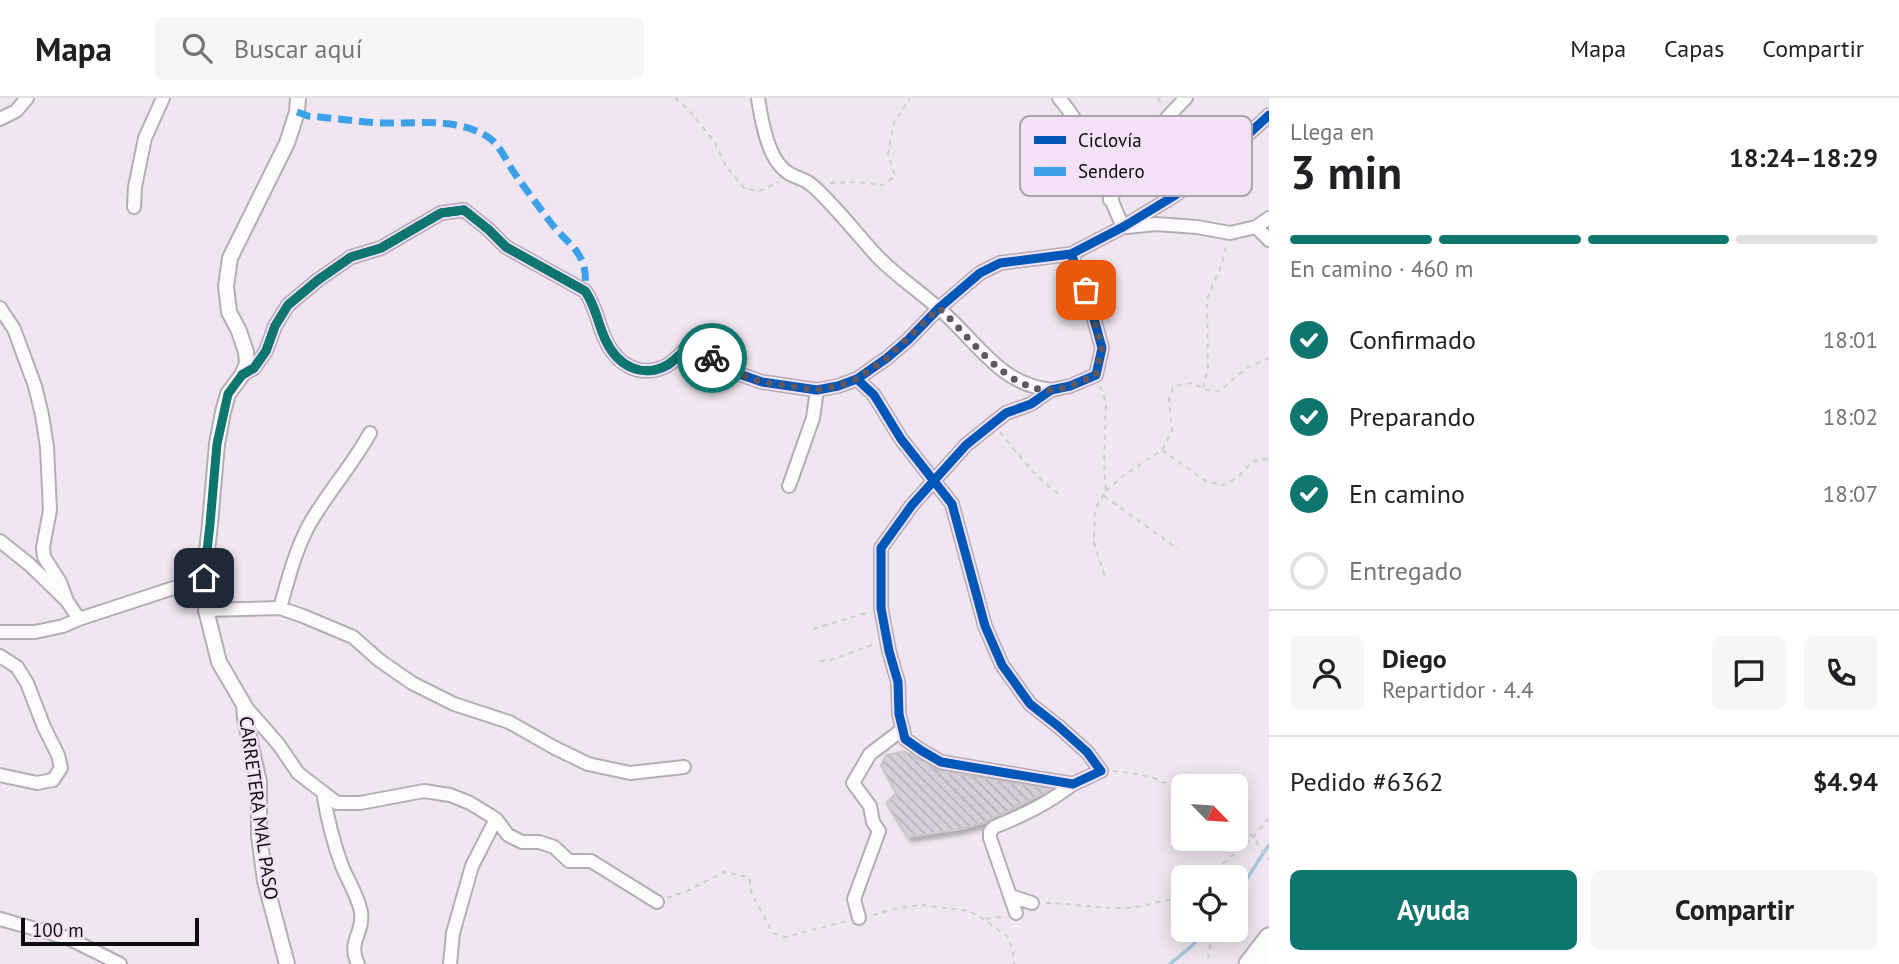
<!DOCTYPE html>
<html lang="es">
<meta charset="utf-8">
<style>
:root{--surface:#fff;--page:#f6f6f6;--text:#202124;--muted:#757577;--line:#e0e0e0;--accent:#0f766e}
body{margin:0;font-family:"PT Sans",sans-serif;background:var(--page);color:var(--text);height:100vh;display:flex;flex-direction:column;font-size:26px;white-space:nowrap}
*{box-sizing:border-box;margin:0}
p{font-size:23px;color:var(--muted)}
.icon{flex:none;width:38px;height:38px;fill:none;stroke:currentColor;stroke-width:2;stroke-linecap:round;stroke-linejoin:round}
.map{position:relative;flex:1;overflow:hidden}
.panel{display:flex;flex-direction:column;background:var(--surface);width:630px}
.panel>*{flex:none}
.needle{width:46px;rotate:115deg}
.buttons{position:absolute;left:1171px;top:676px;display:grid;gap:14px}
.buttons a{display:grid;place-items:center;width:77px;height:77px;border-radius:10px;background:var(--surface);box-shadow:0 4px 18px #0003;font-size:35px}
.scale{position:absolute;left:21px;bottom:18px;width:178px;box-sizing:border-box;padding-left:7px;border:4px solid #110b12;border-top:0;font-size:19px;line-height:24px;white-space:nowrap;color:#110b12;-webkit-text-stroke:5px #f3e1f6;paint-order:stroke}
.pin{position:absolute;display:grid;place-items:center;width:60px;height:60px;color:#fff;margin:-30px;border-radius:14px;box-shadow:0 4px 10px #0006}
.courier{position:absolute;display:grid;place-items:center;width:70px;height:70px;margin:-35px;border:5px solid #0f766e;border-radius:50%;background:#fff;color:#222;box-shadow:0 2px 9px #0007}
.head em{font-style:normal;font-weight:800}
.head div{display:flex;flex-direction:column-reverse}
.head{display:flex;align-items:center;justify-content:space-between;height:119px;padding:0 21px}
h1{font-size:46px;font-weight:800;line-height:52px}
.bar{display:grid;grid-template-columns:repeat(4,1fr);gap:10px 7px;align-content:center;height:84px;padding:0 21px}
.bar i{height:9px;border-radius:5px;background:var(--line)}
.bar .active{background:var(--accent)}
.bar p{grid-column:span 4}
.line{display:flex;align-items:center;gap:18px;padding:0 21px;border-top:2px solid var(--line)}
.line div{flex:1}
.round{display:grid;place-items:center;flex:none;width:74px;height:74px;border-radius:10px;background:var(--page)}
ol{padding:0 21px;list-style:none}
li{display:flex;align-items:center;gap:21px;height:77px}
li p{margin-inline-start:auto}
li .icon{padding:7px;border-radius:50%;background:var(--accent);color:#fff;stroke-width:4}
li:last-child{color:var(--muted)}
li i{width:38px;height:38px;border:4px solid var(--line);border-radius:50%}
.primary-button{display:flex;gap:14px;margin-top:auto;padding:14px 21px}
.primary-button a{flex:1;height:80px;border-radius:10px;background:var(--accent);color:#fff;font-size:28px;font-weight:800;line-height:80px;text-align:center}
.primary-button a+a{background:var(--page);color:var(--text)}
header{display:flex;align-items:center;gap:42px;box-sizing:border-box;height:98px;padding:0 35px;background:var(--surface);border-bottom:2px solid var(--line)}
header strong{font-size:33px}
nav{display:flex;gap:38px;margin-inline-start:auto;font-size:24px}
.search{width:490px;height:63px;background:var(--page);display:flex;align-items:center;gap:18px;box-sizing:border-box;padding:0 24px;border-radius:10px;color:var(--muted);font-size:26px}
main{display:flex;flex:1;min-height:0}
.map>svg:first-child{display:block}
</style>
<header>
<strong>Mapa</strong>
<div class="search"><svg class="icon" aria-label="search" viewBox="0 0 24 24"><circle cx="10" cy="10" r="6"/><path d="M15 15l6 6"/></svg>Buscar aquí</div>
<nav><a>Mapa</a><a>Capas</a><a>Compartir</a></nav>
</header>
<main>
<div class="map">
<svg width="1269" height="866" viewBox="0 0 1269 866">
<defs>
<pattern id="building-back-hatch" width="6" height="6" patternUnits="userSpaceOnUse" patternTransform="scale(1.75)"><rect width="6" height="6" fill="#d8ceda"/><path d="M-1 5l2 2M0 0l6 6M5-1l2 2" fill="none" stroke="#b8b0ba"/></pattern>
<filter id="shadow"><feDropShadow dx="4.5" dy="4.5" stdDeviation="2" flood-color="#0004"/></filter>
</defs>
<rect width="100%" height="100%" fill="#f0e6f1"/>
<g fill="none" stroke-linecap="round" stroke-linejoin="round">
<path stroke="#a7c8da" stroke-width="3.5" d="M 1236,795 C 1249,781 1257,763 1269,747
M 1170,866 L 1193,847 L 1205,831"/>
</g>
<path fill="url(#building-back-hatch)" stroke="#cdc6ce" stroke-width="2" filter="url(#shadow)" d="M 904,653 L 940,673 L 1051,691 L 986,724 L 960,731 L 907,739 L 886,705 L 896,695 L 881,668 L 886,657 Z"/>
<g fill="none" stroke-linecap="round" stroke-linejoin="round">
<g stroke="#b5adb6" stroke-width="16">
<path id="minor" d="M 758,0 C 761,20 766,49 778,65 C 791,82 801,77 813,88 C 836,109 856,135 877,158 C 898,180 924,196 946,217 C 981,249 1001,286 1051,292
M 1059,0 C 1091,37 1103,86 1123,129
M 0,21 L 16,13 L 27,0
M 1110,102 C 1131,64 1155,30 1186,0
M 134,109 L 135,89 L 145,40 L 163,0
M 1127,129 L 1156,126 L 1197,129 L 1230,135 L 1256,129 L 1269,120
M 1256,129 L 1269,142
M 0,210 L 14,231 L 35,288 L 42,317 L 47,349 L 50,412 L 43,449 L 44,459 L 60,484 L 67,503
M 242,277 L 254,270 L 266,253 L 275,228 L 288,207 L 318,182 L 351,159 L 381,150 L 441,115 L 464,112 L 489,132 L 506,149 L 585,193 C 596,208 598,227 606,243 C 618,268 642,281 668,267 C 675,262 682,255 688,249 L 695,250 L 742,277 L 762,284 L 817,292 L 838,288 L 857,281 L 887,260 L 908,242 L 939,210 L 980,175 L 1000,165 L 1071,156 L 1123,129 L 1174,98 L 1216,66 L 1269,17
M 857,281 L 874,297 L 901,341 L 952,406 L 985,528 L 1002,567 L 1030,606 L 1058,628 L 1087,654 L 1101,673 L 1073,686 L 941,664 L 922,653 L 905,641 L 899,616 L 898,584 L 889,553 L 881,510 L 881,450 L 912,407 L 966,347 L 1006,315 L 1031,306 L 1051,292 L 1070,288 L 1096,277 L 1102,250 L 1086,192 L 1071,156
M 789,388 L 813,320 L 817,292
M 0,443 L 30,467 L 67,503 L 79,521
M 280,510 C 288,482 295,453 309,427 C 327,395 352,368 370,335
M 206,512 L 280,510 L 303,518 L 353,539 L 379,562 L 412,585 L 454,606 L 509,624 L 555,650 L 588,666 L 630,675 L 684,669
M 0,534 L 35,534 L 63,528 L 79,521 L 204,480
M 0,558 L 17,569 L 27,585 L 44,629 L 58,657 L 61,670 L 53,682 L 37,685 L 0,677
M 244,607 L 279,647 L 298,675 L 337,705 L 360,705 L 424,693 L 450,697 L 470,705 L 496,721 L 508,737 L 522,744 L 539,744 L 554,749 L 569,763 L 591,763 L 657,804
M 323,694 C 327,719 333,744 342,768 C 348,783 358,798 361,814 C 364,836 347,843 358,866
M 1011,798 L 1032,805
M 1016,815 L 990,740 L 990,734 L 994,729 C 1024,717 1047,706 1073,686
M 859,820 L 854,801 L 879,733 L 873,724 L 870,708 L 853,685 L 870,656 L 903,631
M 0,821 L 68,840 L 120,866
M 450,866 L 453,835 L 472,768 L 496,721"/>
</g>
<g stroke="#b5adb6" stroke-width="18">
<path id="tertiary" d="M 287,866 L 265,783 L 259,737 L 259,684 L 245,621 L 244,607 L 219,564 L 206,512 L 204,480 L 210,426 L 217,346 L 223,314 L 228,296 L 242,277 L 247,266 L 246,254 L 239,233 L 229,214 L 226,188 L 230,160 L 287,45 L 297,14 L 298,0"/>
</g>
<g stroke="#b5adb6" stroke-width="23">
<path id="trunk" d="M 1249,866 L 1269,840
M 1268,866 L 1269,865"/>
</g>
<path stroke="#d0cdd0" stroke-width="2" stroke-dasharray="5 5" stroke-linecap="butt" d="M 675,0 L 688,11 L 714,43 L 727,70 L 745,91 L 760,93 L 778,84
M 1158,0 L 1162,8
M 830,85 L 858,84 L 883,87 L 895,78 L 888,56 L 894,25 L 910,0
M 1100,288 L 1106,305 L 1104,365 L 1106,393 L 1095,411 L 1094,445 L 1105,478
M 1203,290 L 1208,270 L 1207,201 L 1221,168 L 1227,146
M 1000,334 C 1019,357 1037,382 1062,398
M 1162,352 L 1207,384 L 1224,387 L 1238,379 L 1252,364 L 1266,361 L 1269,362
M 1106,393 L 1123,378 L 1162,352 L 1172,333 L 1169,301 L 1174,288 L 1192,285 L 1207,292 L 1220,293 L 1245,271 L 1269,260
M 1104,398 L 1178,451
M 813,531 L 870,514
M 820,563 L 831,562 L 875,546
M 1113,673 L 1137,676 L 1152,679 L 1162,684 L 1186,688
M 1269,720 L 1253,739 L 1269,762
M 1208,779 L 1253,739 L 1236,719
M 667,800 L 687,793 L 724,774 L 749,779 L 752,796 L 773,835 L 785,839 L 847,823
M 1046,805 C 1070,805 1094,810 1118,810 C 1140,811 1161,801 1183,801
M 873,817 L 897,810 L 923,807 L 969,813 L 985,822 L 1008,839 L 1013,854 L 1014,866
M 986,821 L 1005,818
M 1208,861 L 1212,839 L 1211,831"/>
<use href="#minor" stroke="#fdfbfd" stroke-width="12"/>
<use href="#tertiary" stroke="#fdfbfd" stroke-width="14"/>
<use href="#trunk" stroke="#fdfbfd" stroke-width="19"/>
<path stroke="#3da1ea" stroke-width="7" stroke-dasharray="14 7" stroke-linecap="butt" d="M 297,14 L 308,18 C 333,20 358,24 383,25 C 418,26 456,19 488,39 C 499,46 506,62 513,73 C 524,89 536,105 548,121 C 569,150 589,152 585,193"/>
<g stroke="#f3e1f6" stroke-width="13">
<path id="cycleway" d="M 242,277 L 254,270 L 266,253 L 275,228 L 288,207 L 318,182 L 351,159 L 381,150 L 441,115 L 464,112 L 489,132 L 506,149 L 585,193 C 596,208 598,227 606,243 C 618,268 642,281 668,267 C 675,262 682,255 688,249 L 695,250 L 742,277 L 762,284 L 817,292 L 838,288 L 857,281 L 887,260 L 908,242 L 939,210 L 980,175 L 1000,165 L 1071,156 L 1123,129 L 1174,98 L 1216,66 L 1269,17
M 857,281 L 874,297 L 901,341 L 952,406 L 985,528 L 1002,567 L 1030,606 L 1058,628 L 1087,654 L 1101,673 L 1073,686 L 941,664 L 922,653 L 905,641 L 899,616 L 898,584 L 889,553 L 881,510 L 881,450 L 912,407 L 966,347 L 1006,315 L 1031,306 L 1051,292 L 1070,288 L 1096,277 L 1102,250 L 1086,192 L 1071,156"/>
</g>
<use href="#cycleway" stroke="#0057b8" stroke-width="9"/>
</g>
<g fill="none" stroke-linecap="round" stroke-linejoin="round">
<path stroke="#5f5860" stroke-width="7" stroke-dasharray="0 12.6" d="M 712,260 L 742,277 L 762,284 L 817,292 L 838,288 L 857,281 L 887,260 L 939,210 C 969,237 1004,292 1050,292 C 1065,292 1082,283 1096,277 L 1102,250 L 1086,192"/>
<path stroke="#0f766e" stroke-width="9" d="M 204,480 L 210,426 L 217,346 L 228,296 L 242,277 L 254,270 L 266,253 L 275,228 L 288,207 L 318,182 L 351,159 L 381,150 L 441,115 L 464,112 L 489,132 L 506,149 L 585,193 C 596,208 598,227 606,243 C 618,268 642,281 667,267 C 675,262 682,255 688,249 L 695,250 L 712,260"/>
</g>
<g text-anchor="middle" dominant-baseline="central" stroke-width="5" stroke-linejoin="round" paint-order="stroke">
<g font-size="19" fill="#110b12" stroke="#f3e1f6">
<text transform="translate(259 710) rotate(82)">CARRETERA MAL PASO</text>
</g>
</g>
<rect x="1020" y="18" width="232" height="80" rx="10" fill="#f3e1f6" stroke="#afa1b2" stroke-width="2"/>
<rect x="1034" y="38" width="32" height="8" fill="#0057b8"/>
<rect x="1034" y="69" width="32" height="9" fill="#3da1ea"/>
<g font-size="19" fill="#110b12">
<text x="1078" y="49">Ciclovía</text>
<text x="1078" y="80">Sendero</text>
</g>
</svg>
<div class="buttons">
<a><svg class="needle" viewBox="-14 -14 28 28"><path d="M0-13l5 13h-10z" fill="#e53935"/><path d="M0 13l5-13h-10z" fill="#757577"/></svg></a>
<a><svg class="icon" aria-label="locate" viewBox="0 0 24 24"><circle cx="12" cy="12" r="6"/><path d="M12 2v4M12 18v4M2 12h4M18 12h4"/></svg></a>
</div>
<div class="scale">100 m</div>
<div class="pin" style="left:1086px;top:192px;background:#ea580c"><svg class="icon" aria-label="bag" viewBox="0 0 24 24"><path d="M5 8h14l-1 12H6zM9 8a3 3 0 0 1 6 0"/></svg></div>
<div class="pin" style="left:204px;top:480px;background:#1f2937"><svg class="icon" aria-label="home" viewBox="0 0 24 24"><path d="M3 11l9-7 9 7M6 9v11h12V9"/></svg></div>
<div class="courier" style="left:712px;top:260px"><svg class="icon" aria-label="bike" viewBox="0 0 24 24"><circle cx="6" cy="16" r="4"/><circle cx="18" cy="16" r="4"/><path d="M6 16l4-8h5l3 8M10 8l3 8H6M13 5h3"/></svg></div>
</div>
<section class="panel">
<div class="head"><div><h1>3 min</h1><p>Llega en</p></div><em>18:24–18:29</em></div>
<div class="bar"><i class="active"></i><i class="active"></i><i class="active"></i><i></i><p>En camino · 460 m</p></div>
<ol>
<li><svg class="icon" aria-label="check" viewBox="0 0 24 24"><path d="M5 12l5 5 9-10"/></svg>Confirmado<p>18:01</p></li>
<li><svg class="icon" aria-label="check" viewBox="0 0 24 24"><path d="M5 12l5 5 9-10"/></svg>Preparando<p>18:02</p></li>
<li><svg class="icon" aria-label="check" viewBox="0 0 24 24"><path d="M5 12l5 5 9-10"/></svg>En camino<p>18:07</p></li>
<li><i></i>Entregado</li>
</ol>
<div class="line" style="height:126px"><a class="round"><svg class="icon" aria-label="person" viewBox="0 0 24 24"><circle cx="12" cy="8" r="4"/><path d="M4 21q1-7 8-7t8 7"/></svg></a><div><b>Diego</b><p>Repartidor · 4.4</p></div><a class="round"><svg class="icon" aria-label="chat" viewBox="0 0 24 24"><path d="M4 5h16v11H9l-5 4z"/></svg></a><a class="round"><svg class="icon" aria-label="phone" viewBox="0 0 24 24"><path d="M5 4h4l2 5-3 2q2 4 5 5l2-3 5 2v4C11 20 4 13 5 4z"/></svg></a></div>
<div class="line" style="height:91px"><div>Pedido #6362</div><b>$4.94</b></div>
<div class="primary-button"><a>Ayuda</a><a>Compartir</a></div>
</section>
</main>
